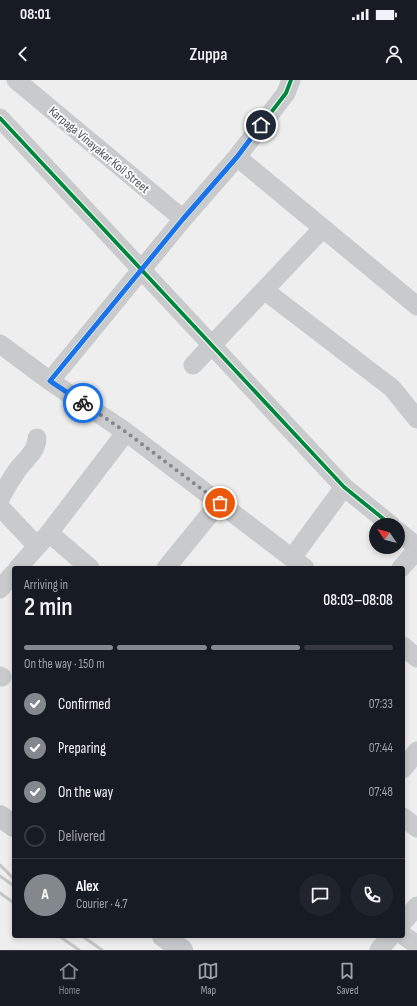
<!DOCTYPE html>
<meta charset="utf-8">
<style>
:root{--surface:#171b24;--page:#20242c;--text:#f1f3f6;--muted:#9ea1a6;--line:#363941;--accent:#82888c}
body{margin:0;font-family:"Sofia Sans Condensed",sans-serif;background:var(--page);color:var(--text);height:100vh;display:flex;flex-direction:column;font-size:15px;white-space:nowrap}
*{box-sizing:border-box;margin:0}
p{font-size:13px;color:var(--muted)}
.icon{flex:none;width:22px;height:22px;fill:none;stroke:currentColor;stroke-width:2;stroke-linecap:round;stroke-linejoin:round}
.map{position:relative;flex:1;overflow:hidden}
.sheet{position:absolute;left:12px;top:486px;width:393px;height:372px;display:flex;flex-direction:column;background:var(--surface);border-radius:4px;box-shadow:0 2px 6px #0003}
.sheet>*{flex:none}
.needle{width:26px;rotate:305deg}
.controls{position:absolute;left:369px;top:438px;display:grid;gap:8px}
.controls a{display:grid;place-items:center;width:36px;height:36px;border-radius:50%;background:var(--surface);box-shadow:0 2px 6px #0003;font-size:20px}
.pin{position:absolute;display:grid;place-items:center;width:34px;height:34px;color:#fff;margin:-17px;border:2px solid #fff;border-radius:50%;box-shadow:0 1px 4px #0007}
.courier{position:absolute;display:grid;place-items:center;width:40px;height:40px;margin:-20px;border:3px solid #1a73e8;border-radius:50%;background:#fff;color:#222;box-shadow:0 1px 5px #0007}
.head em{font-style:normal;font-weight:600}
.head div{display:flex;flex-direction:column-reverse}
.head{display:flex;align-items:center;justify-content:space-between;height:68px;padding:0 12px}
h1{font-size:26px;font-weight:600;line-height:30px}
.bar{display:grid;grid-template-columns:repeat(4,1fr);gap:6px 4px;align-content:center;height:48px;padding:0 12px}
.bar i{height:5px;border-radius:3px;background:var(--line)}
.bar .on{background:var(--accent)}
.bar p{grid-column:span 4}
.line{display:flex;align-items:center;gap:10px;padding:0 12px;border-top:1px solid var(--line)}
.line div{flex:1}
.round{display:grid;place-items:center;flex:none;width:42px;height:42px;border-radius:21px;background:var(--page)}
ol{padding:0 12px;list-style:none}
li{display:flex;align-items:center;gap:12px;height:44px}
li p{margin-inline-start:auto}
li .icon{padding:4px;border-radius:50%;background:var(--accent);color:#fff;stroke-width:4}
li:last-child{color:var(--muted)}
li i{width:22px;height:22px;border:2px solid var(--line);border-radius:50%}
.status{display:flex;justify-content:space-between;align-items:center;height:28px;padding:0 20px;background:var(--surface);direction:ltr}
.status svg{height:11px;fill:currentColor}
header{display:flex;justify-content:space-between;align-items:center;height:52px;padding:0 12px;background:var(--surface);font-size:18px;font-weight:600}
.dock{display:flex;justify-content:space-around;align-items:center;height:56px;border-top:1px solid var(--line);background:var(--surface);font-size:11px;color:var(--muted)}
.dock a{display:grid;justify-items:center;gap:2px}
.dock .on{color:var(--accent)}
.map>svg:first-child{display:block}
</style>
<div class="status"><b>08:01</b><svg viewBox="0 0 49 12"><path d="M0 12V9h3v3zM5 12V6h3v6zM10 12V3h3v9zM15 12V0h3v12zM26 1h20v11H26zM47 4h2v5h-2z"/></svg></div>
<header><svg class="icon" aria-label="back" viewBox="0 0 24 24"><path d="M15 5l-7 7 7 7"/></svg>Zuppa<svg class="icon" aria-label="person" viewBox="0 0 24 24"><circle cx="12" cy="8" r="4"/><path d="M4 21q1-7 8-7t8 7"/></svg></header>
<div class="map">
<svg width="417" height="870" viewBox="0 0 417 870">
<rect width="100%" height="100%" fill="#efeeee"/>
<g fill="none" stroke-linecap="round" stroke-linejoin="round">
<path stroke="#c9cacc" stroke-width="19" d="M 16,0 L 183,139
M 0,38 L 344,407 L 391,445
M 237,77 L 417,226
M 264,210 L 392,308 L 417,339
M 0,264 L 50,301 L 126,352 L 305,488
M 193,285 L 323,148
M 50,301 L 183,139 L 237,77 L 286,13 L 291,0
M 0,419 C 5,409 11,399 18,389 C 25,380 37,371 37,358
M 0,427 L 37,466
M 398,451 L 417,467
M 49,453 L 90,488
M 292,478 L 344,407
M 18,488 L 49,453 L 126,352
M 166,488 L 219,423
M 401,488 L 417,470
M 0,509 L 14,493
M 403,566 L 417,578
M 0,596 L 2,597
M 403,689 L 417,671
M 403,737 L 417,748
M 403,842 L 417,826
M 403,855 L 417,865
M 379,870 L 391,856"/>
<path stroke="#c5c8ca" stroke-width="22" d="M 0,736 L 14,746
M 163,856 L 182,870"/>
<path stroke="#c4c5c6" stroke-width="3" d="M 0,785 L 14,799
M 0,796 L 14,806
M 0,813 L 14,823
M 59,856 L 79,870
M 82,856 L 102,870"/>
<g stroke="#fff" stroke-width="6">
<path id="cycleway" d="M 0,38 L 344,407 L 391,445
M 50,301 L 183,139 L 237,77 L 286,13 L 291,0"/>
</g>
<use href="#cycleway" stroke="#00873e" stroke-width="4"/>
</g>
<g fill="none" stroke-linecap="round" stroke-linejoin="round">
<path stroke="#82888c" stroke-width="4" stroke-dasharray="0 7.2" d="M 83,323 L 126,352 L 220,423"/>
<path stroke="#1a73e8" stroke-width="5" d="M 83,323 L 50,301 L 183,139 L 237,77 L 261,45"/>
</g>
<g text-anchor="middle" dominant-baseline="central" stroke-width="3.5" stroke-linejoin="round" paint-order="stroke">
<g font-size="13" fill="#485158" stroke="#fff">
<text transform="translate(99 70) rotate(40)">Karpaga Vinayakar Koil Street</text>
</g>
</g>
</svg>
<div class="controls">
<a><svg class="needle" viewBox="-14 -14 28 28"><path d="M0-13l5 13h-10z" fill="#e53935"/><path d="M0 13l5-13h-10z" fill="#9ea1a6"/></svg></a>
</div>
<div class="pin" style="left:220px;top:423px;background:#ea580c"><svg class="icon" aria-label="bag" viewBox="0 0 24 24"><path d="M5 8h14l-1 12H6zM9 8a3 3 0 0 1 6 0"/></svg></div>
<div class="pin" style="left:261px;top:45px;background:#1f2937"><svg class="icon" aria-label="home" viewBox="0 0 24 24"><path d="M3 11l9-7 9 7M6 9v11h12V9"/></svg></div>
<div class="courier" style="left:83px;top:323px"><svg class="icon" aria-label="bike" viewBox="0 0 24 24"><circle cx="6" cy="16" r="4"/><circle cx="18" cy="16" r="4"/><path d="M6 16l4-8h5l3 8M10 8l3 8H6M13 5h3"/></svg></div>
<section class="sheet">
<div class="head"><div><h1>2 min</h1><p>Arriving in</p></div><em>08:03–08:08</em></div>
<div class="bar"><i class="on"></i><i class="on"></i><i class="on"></i><i></i><p>On the way · 150 m</p></div>
<ol>
<li><svg class="icon" aria-label="check" viewBox="0 0 24 24"><path d="M5 12l5 5 9-10"/></svg>Confirmed<p>07:33</p></li>
<li><svg class="icon" aria-label="check" viewBox="0 0 24 24"><path d="M5 12l5 5 9-10"/></svg>Preparing<p>07:44</p></li>
<li><svg class="icon" aria-label="check" viewBox="0 0 24 24"><path d="M5 12l5 5 9-10"/></svg>On the way<p>07:48</p></li>
<li><i></i>Delivered</li>
</ol>
<div class="line" style="height:72px"><b class="round" style="background:var(--accent);color:#fff">A</b><div><b>Alex</b><p>Courier · 4.7</p></div><a class="round"><svg class="icon" aria-label="chat" viewBox="0 0 24 24"><path d="M4 5h16v11H9l-5 4z"/></svg></a><a class="round"><svg class="icon" aria-label="phone" viewBox="0 0 24 24"><path d="M5 4h4l2 5-3 2q2 4 5 5l2-3 5 2v4C11 20 4 13 5 4z"/></svg></a></div>
</section>
</div>
<nav class="dock">
<a class="on"><svg class="icon" aria-label="home" viewBox="0 0 24 24"><path d="M3 11l9-7 9 7M6 9v11h12V9"/></svg>Home</a>
<a><svg class="icon" aria-label="map" viewBox="0 0 24 24"><path d="M3 6l6-2 6 2 6-2v14l-6 2-6-2-6 2zM9 4v14M15 6v14"/></svg>Map</a>
<a><svg class="icon" aria-label="saved" viewBox="0 0 24 24"><path d="M7 4h10v16l-5-4-5 4z"/></svg>Saved</a>
</nav>
